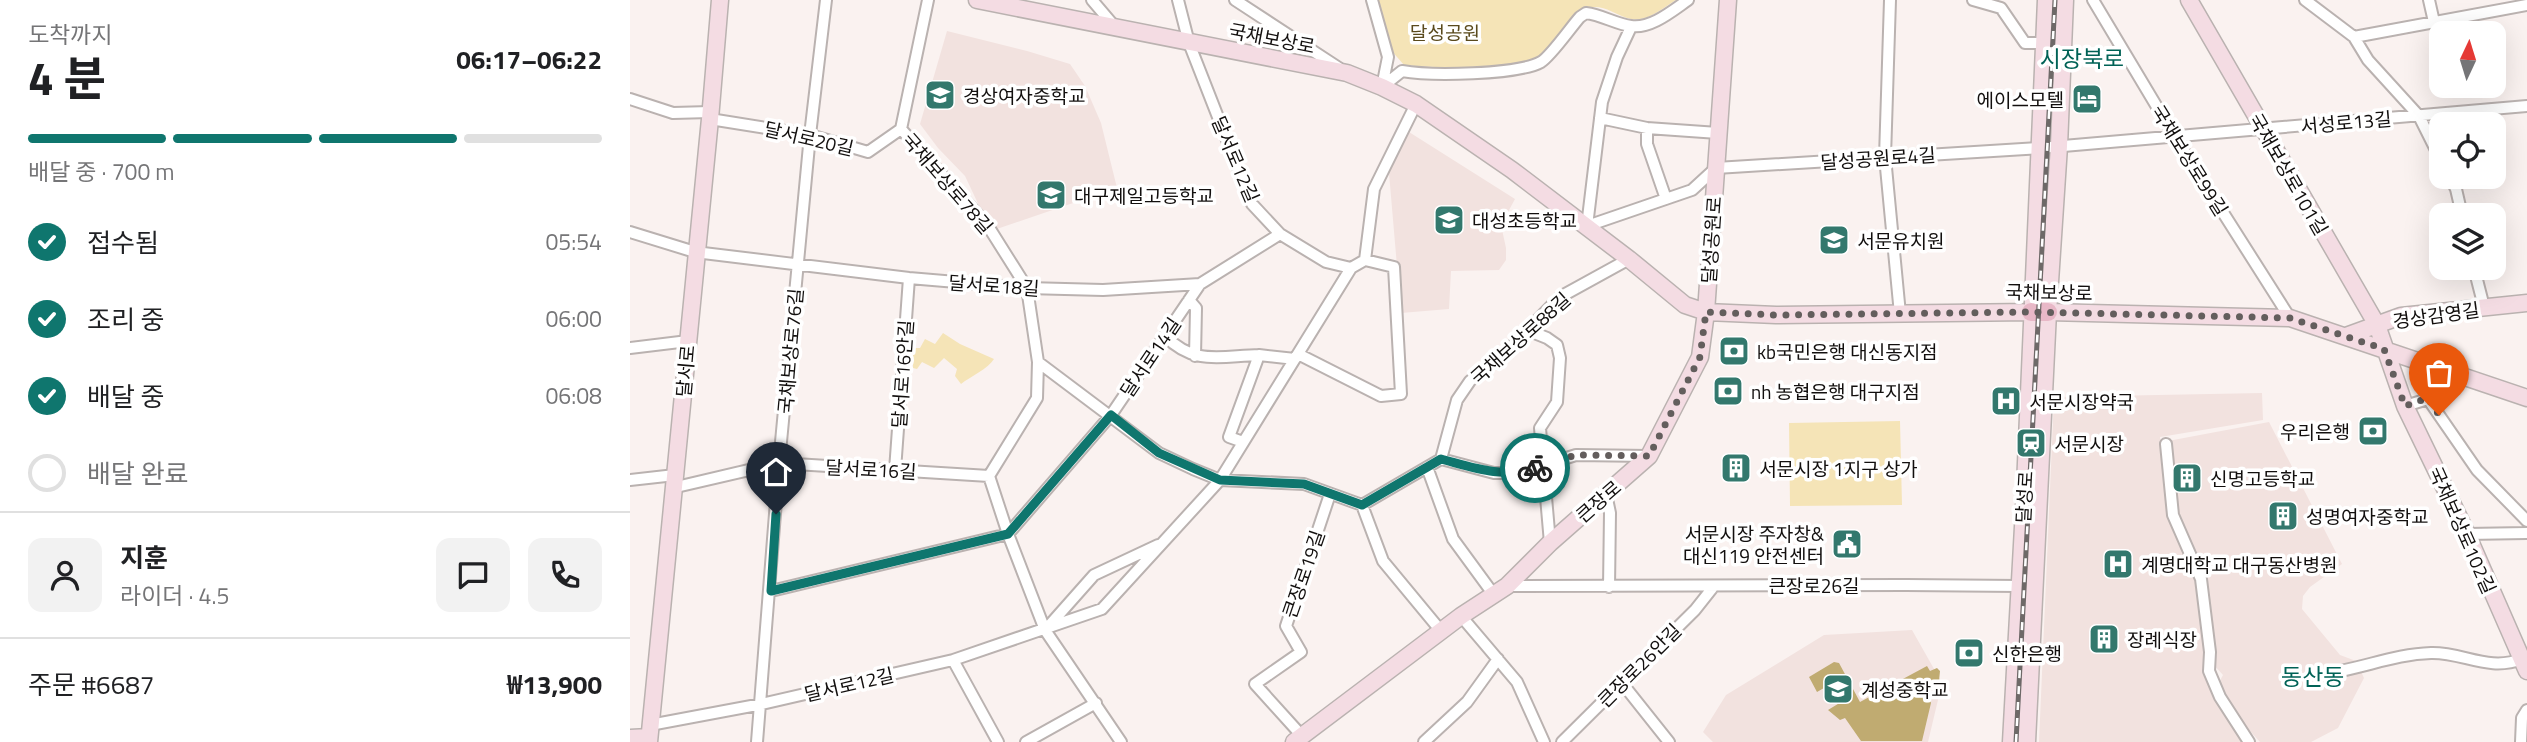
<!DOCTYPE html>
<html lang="ko">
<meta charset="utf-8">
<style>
:root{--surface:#fff;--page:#f2f2f2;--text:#202124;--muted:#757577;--line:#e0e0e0;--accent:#0f766e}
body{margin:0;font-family:"Titillium Web","Noto Sans KR",sans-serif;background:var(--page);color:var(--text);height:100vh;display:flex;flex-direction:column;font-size:26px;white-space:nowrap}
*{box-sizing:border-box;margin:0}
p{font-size:23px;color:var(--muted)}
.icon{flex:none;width:38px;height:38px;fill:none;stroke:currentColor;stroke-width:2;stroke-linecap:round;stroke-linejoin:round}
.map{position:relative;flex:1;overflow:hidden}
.panel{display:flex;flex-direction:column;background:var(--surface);width:630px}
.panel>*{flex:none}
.needle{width:46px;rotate:4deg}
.controls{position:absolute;left:1799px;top:21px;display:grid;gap:14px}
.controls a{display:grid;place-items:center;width:77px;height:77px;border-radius:14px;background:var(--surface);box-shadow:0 7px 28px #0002;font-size:35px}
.pin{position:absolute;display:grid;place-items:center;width:60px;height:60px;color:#fff;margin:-72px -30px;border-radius:50% 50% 50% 0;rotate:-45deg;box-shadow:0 0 7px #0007}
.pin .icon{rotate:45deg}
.courier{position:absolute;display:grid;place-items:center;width:70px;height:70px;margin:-35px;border:5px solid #0f766e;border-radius:50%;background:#fff;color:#222;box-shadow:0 2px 9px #0007}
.overview em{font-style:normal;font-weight:700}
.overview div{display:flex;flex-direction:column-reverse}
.overview{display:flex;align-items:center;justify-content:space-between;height:119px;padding:0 28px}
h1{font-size:46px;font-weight:700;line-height:52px}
.bar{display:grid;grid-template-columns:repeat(4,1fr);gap:10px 7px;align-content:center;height:84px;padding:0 28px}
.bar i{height:9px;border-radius:5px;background:var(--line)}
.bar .active{background:var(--accent)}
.bar p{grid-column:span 4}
.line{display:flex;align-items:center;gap:18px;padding:0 28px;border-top:2px solid var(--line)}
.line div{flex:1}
.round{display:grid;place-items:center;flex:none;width:74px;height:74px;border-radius:14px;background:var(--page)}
ol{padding:0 28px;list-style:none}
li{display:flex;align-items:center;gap:21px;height:77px}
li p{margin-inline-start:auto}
li .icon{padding:7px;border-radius:50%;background:var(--accent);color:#fff;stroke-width:4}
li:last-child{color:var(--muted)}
li i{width:38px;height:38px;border:4px solid var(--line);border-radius:50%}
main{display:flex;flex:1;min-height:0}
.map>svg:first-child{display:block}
</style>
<main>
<section class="panel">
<div class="overview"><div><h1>4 분</h1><p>도착까지</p></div><em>06:17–06:22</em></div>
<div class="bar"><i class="active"></i><i class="active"></i><i class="active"></i><i></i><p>배달 중 · 700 m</p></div>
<ol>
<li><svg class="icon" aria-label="check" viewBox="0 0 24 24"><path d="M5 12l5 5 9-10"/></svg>접수됨<p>05:54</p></li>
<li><svg class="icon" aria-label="check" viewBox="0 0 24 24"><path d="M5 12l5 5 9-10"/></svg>조리 중<p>06:00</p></li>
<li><svg class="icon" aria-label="check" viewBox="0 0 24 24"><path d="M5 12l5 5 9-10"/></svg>배달 중<p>06:08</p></li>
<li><i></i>배달 완료</li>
</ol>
<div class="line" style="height:126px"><a class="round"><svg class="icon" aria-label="person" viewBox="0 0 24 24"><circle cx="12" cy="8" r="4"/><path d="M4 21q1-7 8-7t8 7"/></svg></a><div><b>지훈</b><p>라이더 · 4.5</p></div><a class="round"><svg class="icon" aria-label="chat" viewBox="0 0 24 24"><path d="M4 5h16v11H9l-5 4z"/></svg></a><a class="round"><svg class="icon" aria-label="phone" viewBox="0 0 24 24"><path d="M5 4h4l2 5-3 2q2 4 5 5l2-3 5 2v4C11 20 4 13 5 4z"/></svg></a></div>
<div class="line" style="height:91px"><div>주문 #6687</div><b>₩13,900</b></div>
</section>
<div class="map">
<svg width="1897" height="742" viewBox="0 0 1897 742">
<rect width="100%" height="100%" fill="#faf2f0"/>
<path fill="#f2e2df" d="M 317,31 L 397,51 L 440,64 L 455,86 L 471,123 L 487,188 L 361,231 L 335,176 L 308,148 L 290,124 Z
M 779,132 L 885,199 L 871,225 L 876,248 L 876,260 L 869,270 L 821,271 L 819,309 L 771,313 L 759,173 L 768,151 Z
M 1632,393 L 1633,420 L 1530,437 L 1535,477 L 1567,580 L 1582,691 L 1613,742 L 1409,742 L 1424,397 Z
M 1639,422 L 1712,564 L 1680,587 L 1673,596 L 1672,609 L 1710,655 L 1726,661 L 1734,678 L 1708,728 L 1681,742 L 1630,742 L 1610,720 L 1587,686 L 1593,675 L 1583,664 L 1573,581 L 1546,513 L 1538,441 Z
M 1282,630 L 1312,683 L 1298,742 L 1083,742 L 1073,732 L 1096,695 L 1194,635 Z"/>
<path fill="#f5e4b7" d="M 746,0 L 1046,0 C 1031,9 1016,24 997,18 C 985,14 976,6 962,7 C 936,9 929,47 908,58 C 885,71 802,68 774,65 L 760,49 Z
M 313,333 L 330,344 L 364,359 C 358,369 341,376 331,384 L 325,376 L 327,369 L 314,358 L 304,368 L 292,362 L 287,369 L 283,368 L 283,348 L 290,348 L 295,339 L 305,344 Z
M 1270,421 L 1272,505 L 1160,506 L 1159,423 Z"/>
<path fill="#c0ab71" d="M 1204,662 L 1209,663 L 1230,702 L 1297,666 L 1300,671 L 1307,668 L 1310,671 L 1309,681 L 1297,689 L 1301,703 L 1292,741 L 1231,741 L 1215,718 L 1210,720 L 1198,710 L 1216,699 L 1206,681 L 1187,692 L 1179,677 Z"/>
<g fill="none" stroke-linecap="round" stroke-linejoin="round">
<g stroke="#bab2b0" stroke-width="14">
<path id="street" d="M 462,0 L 485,27
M 548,0 L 559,43 L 622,204 L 650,234 L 696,262 L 721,268
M 605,0 L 709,68
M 742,0 L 758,57 L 752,87
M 1260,0 L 1255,157 L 1270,314
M 1343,0 L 1371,8 L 1395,43 L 1415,43
M 1463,0 L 1545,137 L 1660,318
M 1675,0 L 1724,37 L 1738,60 L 1789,116 L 1811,160
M 1799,0 L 1804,22
M 1001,27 L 987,57 L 972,102 L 957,226 L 1062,190 L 1086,168 L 1410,148 L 1897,106
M 1724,37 L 1897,5
M 752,87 L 772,71 C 800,76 887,75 911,62 C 921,56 941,27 950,17 L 956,13 C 972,15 986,24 1001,26 C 1021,29 1042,11 1058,0
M 0,99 L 43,113 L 80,112
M 970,118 L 1017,128 L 1088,133
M 80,119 L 180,135 L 238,152 L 271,129
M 1017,128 L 1017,144 L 1036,199
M 271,129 L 358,226 L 397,288 L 408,362 L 407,398 L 359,476 L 378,534 L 415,630 L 491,742
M 271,129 L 298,0
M 1820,177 L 1826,189 L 1832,215
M 0,232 L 65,252 L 279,278 L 397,288 L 473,290 L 570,284 L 650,234
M 735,260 L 744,189 L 786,104
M 1844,268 L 1854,307
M 559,300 L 566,308 L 565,356
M 897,330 L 917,338 L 927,345 L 930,358 L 927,402 L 910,428 L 920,543
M 535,336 C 565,366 590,356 629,355
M 0,348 L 58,341
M 408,362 L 529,453 L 563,469 L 590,480 L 674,484 L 732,505 L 811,459 L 827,400 L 840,381 L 883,345 L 930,297 L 999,259
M 1775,406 L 1798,399 L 1847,470 L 1897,521
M 613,442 L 599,437 L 629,355 L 665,359
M 1536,444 L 1543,515 L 1571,579 L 1580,652 L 1579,671 L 1590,697 L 1619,742
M 811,459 L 864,473 L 889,473 L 946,455 L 1019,456
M 797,467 L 823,539 L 864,595
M 265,470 L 279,278
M 0,480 L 45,475
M 42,488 L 149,463 L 359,476
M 976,494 L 980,513 L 979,587
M 732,505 L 753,561 L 811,631
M 1837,534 L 1897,533
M 877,586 L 1276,585 L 1389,586
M 141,591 L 378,534 L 481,415 L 570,284
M 831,616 L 887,682 L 914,742
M 417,628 L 464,575 L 528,545
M 323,660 L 368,742
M 1710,671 C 1741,665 1769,654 1801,653 C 1833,652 1858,672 1892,659
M 992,683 L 1039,742
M 20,725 L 132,704 L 323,660 L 472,609 L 590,480 L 721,268 L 735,260 L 764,267 L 771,394 L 751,396 L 668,354
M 672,736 L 625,684 L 671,652 L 656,626 L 700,494
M 127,742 L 149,463 L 180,135 L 196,0
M 396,742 L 466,703
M 794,742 L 837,702 L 868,659
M 932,742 L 1065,610 L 1084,586
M 1891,742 L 1892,718 L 1897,710"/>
</g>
<g stroke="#bab2b0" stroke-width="19">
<path id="secondary" d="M 347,0 L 717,73 L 752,87 L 786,104 L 882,170 L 999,259 L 1055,305 L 1076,312 L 1146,315 L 1401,312
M 1559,0 L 1747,325 L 1775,406 L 1837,534 L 1897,671
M 1418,312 L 1660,318 L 1897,398
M 1716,336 L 1771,316 L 1897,303
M 0,738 L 19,737
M 19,742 L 80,119 L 90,0
M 664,742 L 831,616 L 877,586 L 920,543 L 1019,456 L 1070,357 L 1076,312 L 1098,0
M 1381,742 L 1394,509 L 1416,0
M 1397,742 L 1418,312 L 1429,146 L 1435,0"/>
</g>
<g stroke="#935e6e" stroke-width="21">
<path id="primary" d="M 1401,312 L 1418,312"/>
</g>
<use href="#street" stroke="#fff" stroke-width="10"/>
<use href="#secondary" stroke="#f4dce3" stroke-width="16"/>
<use href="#primary" stroke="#e8b8c7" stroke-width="18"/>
<g stroke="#6e6968" stroke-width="5">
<path id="rail" d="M 1386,742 L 1425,0"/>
</g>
<use href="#rail" stroke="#fff" stroke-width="2.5" stroke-dasharray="8" stroke-linecap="butt"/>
</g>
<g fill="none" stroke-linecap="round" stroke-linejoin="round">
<path stroke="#635e5d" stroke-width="7" stroke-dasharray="0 12.6" d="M 905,468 L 946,455 L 1019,456 L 1070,357 L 1076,312 L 1146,315 L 1401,312 L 1660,318 L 1754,349 L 1775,406 L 1798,398 L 1809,415"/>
<path stroke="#0f766e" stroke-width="9" d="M 146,514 L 141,591 L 378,534 L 481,415 L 529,453 L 590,480 L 674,484 L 732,505 L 811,459 C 845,468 870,478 905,468"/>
</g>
<defs>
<g id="school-square" transform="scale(1.575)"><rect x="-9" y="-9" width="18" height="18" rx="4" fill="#33786d" stroke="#fff"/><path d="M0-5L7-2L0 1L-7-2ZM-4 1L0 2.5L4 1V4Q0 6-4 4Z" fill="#fff"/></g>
<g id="hotel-square" transform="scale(1.575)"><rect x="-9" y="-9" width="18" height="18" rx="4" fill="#33786d" stroke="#fff"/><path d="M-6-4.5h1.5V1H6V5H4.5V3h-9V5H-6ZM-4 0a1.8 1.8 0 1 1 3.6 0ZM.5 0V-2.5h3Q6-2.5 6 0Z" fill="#fff"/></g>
<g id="bank-square" transform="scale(1.575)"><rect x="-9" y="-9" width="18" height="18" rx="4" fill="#33786d" stroke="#fff"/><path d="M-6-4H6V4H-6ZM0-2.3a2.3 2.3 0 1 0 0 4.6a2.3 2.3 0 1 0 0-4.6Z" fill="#fff"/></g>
<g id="hospital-square" transform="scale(1.575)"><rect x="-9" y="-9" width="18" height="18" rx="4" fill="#33786d" stroke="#fff"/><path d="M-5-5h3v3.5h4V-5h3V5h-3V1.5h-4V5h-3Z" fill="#fff"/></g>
<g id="station-square" transform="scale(1.575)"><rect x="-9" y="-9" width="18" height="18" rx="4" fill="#33786d" stroke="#fff"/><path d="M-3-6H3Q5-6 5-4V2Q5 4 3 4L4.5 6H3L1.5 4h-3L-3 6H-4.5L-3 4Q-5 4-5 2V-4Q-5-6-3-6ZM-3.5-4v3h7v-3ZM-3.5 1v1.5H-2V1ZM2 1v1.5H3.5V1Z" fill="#fff"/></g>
<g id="building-square" transform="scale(1.575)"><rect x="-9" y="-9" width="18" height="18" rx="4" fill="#33786d" stroke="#fff"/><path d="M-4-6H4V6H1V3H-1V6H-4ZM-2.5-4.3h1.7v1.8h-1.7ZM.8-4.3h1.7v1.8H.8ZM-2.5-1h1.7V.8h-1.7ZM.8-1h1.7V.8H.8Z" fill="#fff"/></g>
<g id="civic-square" transform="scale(1.575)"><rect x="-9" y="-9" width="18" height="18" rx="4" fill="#33786d" stroke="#fff"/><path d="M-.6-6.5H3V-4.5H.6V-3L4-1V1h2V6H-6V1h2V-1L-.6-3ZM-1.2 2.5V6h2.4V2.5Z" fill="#fff"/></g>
</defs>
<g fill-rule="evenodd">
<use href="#school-square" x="310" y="95"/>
<use href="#hotel-square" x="1457" y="99"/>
<use href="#school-square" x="421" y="195"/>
<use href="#school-square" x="819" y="220"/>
<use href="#school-square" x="1204" y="240"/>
<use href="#bank-square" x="1104" y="351"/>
<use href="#bank-square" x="1098" y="391"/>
<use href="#hospital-square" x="1376" y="401"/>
<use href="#bank-square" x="1743" y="431"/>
<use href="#station-square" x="1401" y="443"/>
<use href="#building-square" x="1106" y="468"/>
<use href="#building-square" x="1557" y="478"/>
<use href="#building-square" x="1653" y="516"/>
<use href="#civic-square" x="1217" y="544"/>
<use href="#hospital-square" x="1488" y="564"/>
<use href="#building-square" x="1474" y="639"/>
<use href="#bank-square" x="1339" y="653"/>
<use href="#school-square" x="1208" y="689"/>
</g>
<g text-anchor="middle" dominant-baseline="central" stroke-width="7" stroke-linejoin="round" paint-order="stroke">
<g font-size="19" fill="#5a4a1d" stroke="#fff">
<text x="815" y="32">달성공원</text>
</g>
<g font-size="19" fill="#120f0e" stroke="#fff">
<text transform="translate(642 38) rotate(11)">국채보상로</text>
<text transform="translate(1716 122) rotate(-5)">서성로13길</text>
<text transform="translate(179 138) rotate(13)">달서로20길</text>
<text transform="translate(1248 158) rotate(-4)">달성공원로4길</text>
<text transform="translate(606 159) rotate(67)">달서로12길</text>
<text transform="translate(1560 160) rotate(58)">국채보상로99길</text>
<text transform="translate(1659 174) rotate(60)">국채보상로101길</text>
<text transform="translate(318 183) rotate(49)">국채보상로78길</text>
<text transform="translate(1081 240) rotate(-86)">달성공원로</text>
<text transform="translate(364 285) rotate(4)">달서로18길</text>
<text transform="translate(1419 292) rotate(1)">국채보상로</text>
<text transform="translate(1806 315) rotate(-8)">경상감영길</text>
<text transform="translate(890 338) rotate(-42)">국채보상로88길</text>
<text transform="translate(160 351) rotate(-85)">국채보상로76길</text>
<text transform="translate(520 357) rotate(-56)">달서로14길</text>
<text transform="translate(55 371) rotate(-85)">달서로</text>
<text transform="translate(272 374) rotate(-86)">달서로16안길</text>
<text transform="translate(241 469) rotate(3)">달서로16길</text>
<text transform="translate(1394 497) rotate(-87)">달성로</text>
<text transform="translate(968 501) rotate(-41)">큰장로</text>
<text transform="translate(1833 530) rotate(66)">국채보상로102길</text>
<text transform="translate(673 574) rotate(-71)">큰장로19길</text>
<text x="1184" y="585">큰장로26길</text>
<text transform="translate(1009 665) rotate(-45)">큰장로26안길</text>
<text transform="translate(219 684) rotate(-13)">달서로12길</text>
</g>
<g font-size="19" fill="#120f0e" stroke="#fff" text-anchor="start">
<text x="333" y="95">경상여자중학교</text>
<text x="1434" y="99" text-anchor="end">에이스모텔</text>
<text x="444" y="195">대구제일고등학교</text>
<text x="842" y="220">대성초등학교</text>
<text x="1227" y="240">서문유치원</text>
<text x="1127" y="351">kb국민은행 대신동지점</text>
<text x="1121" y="391">nh 농협은행 대구지점</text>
<text x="1399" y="401">서문시장약국</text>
<text x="1720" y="431" text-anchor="end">우리은행</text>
<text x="1424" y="443">서문시장</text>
<text x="1129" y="468">서문시장 1지구 상가</text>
<text x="1580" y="478">신명고등학교</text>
<text x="1676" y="516">성명여자중학교</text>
<text x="1194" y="533" text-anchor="end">서문시장 주자창&amp;<tspan x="1194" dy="22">대신119 안전센터</tspan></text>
<text x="1511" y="564">계명대학교 대구동산병원</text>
<text x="1497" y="639">장례식장</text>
<text x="1362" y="653">신한은행</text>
<text x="1231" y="689">계성중학교</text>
</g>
<g font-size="23" fill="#006256" stroke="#fff">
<text x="1452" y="58">시장북로</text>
<text x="1683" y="676">동산동</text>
</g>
</g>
</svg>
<div class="controls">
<a><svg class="needle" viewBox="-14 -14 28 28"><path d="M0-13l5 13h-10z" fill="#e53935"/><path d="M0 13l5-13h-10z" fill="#757577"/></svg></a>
<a><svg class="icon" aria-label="locate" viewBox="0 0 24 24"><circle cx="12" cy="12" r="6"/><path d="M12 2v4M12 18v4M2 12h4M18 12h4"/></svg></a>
<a><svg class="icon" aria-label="layers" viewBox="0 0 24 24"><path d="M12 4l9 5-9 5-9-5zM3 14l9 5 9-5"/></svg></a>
</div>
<div class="pin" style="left:1809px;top:415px;background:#ea580c"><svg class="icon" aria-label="bag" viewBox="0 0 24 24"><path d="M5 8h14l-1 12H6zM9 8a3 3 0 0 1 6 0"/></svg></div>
<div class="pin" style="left:146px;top:514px;background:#1f2937"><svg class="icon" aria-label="home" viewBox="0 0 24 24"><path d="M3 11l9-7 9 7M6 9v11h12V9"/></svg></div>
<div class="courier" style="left:905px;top:468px"><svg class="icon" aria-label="bike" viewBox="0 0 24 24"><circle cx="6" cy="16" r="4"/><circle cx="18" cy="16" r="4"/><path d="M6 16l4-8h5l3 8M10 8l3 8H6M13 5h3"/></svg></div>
</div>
</main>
